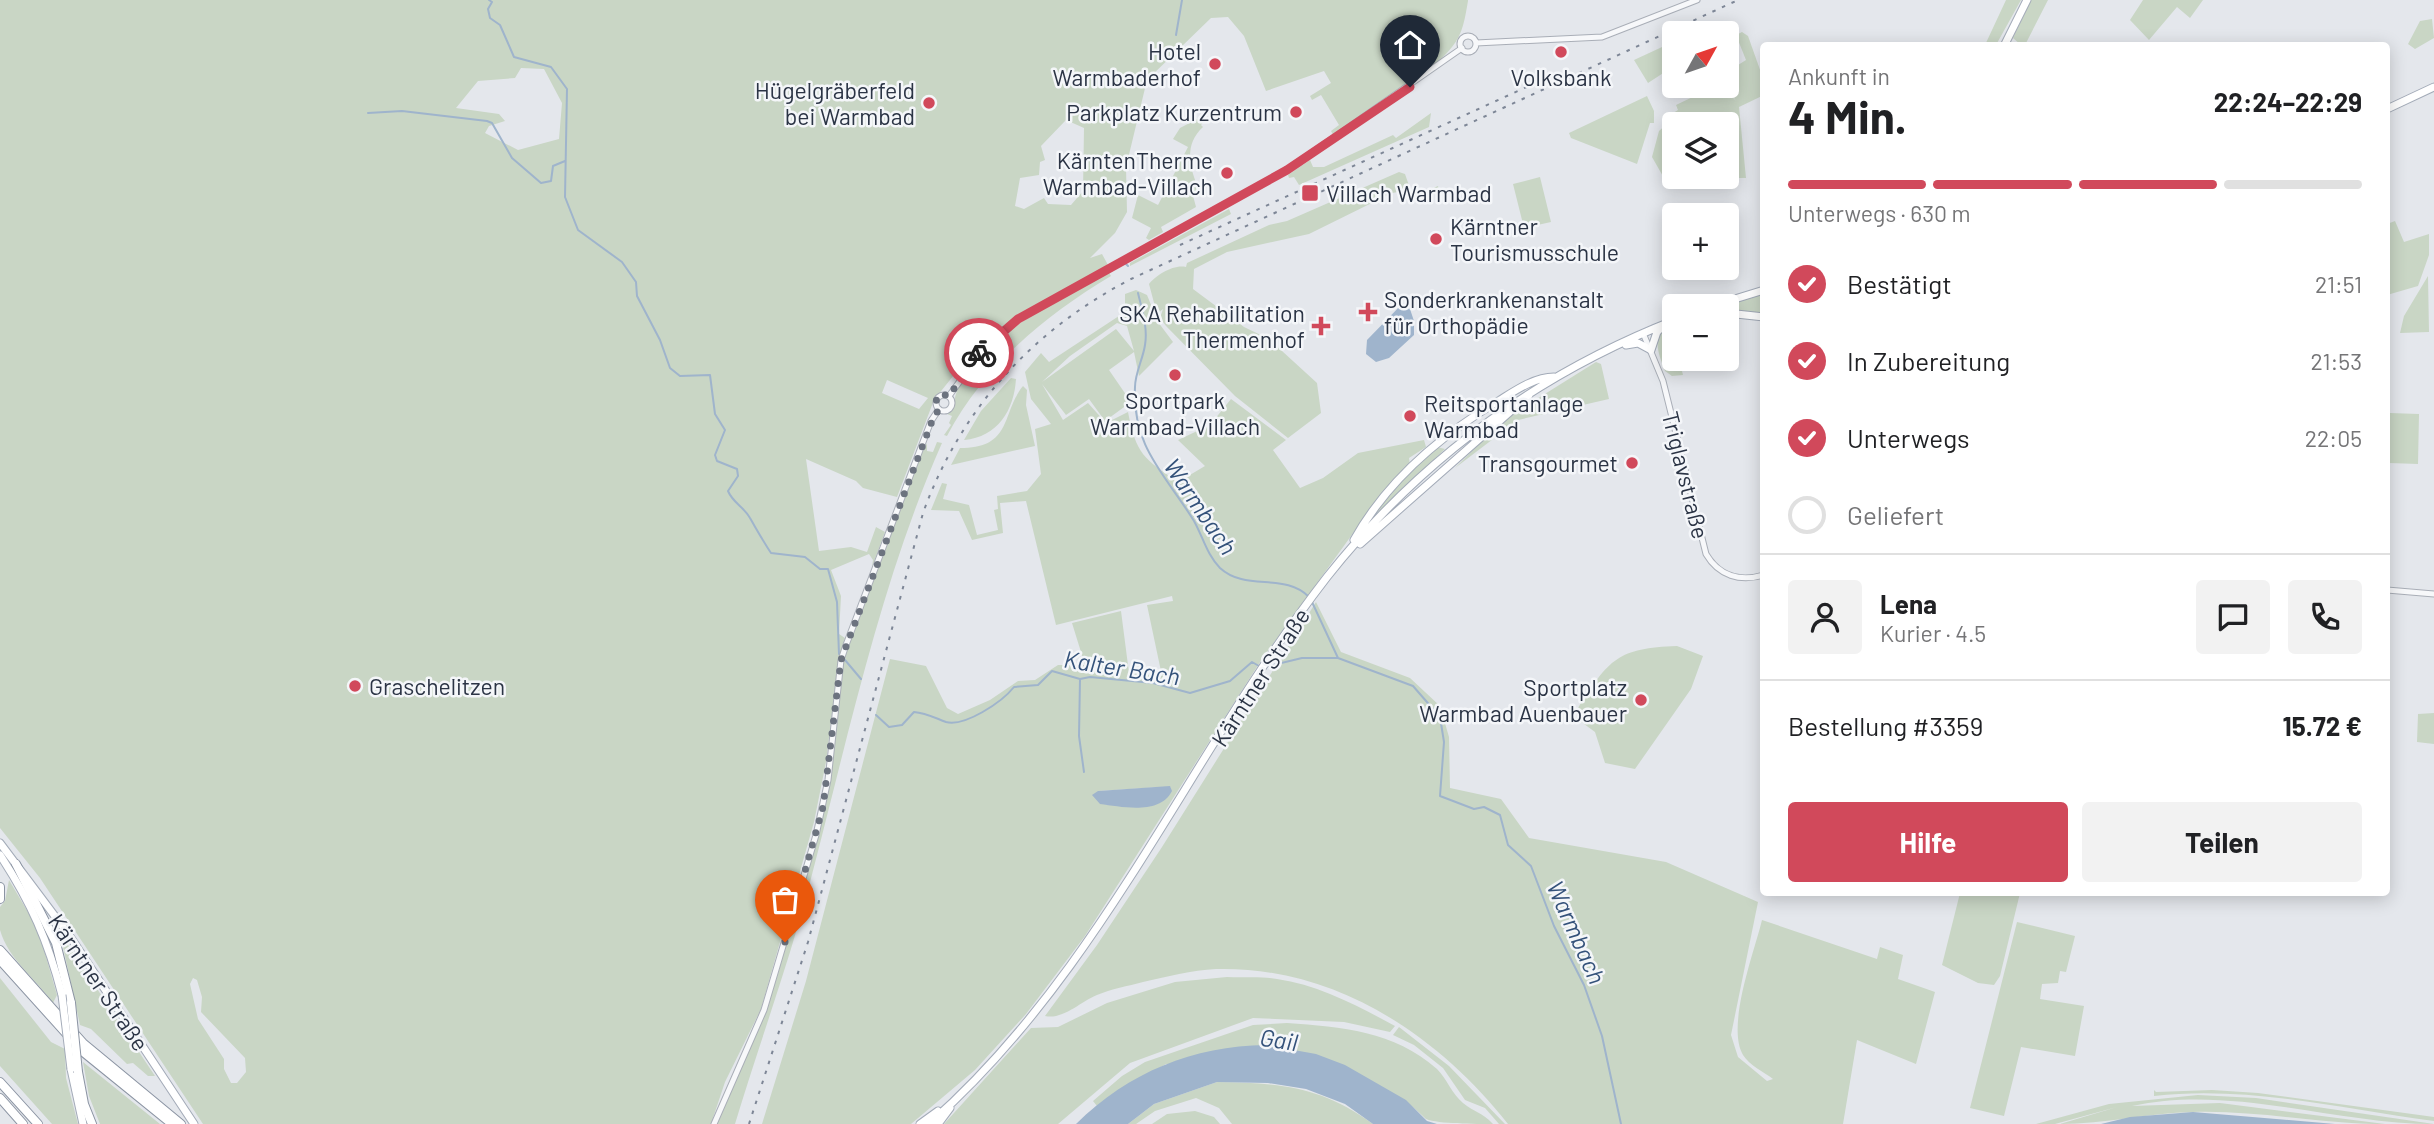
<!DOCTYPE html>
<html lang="de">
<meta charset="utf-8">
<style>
:root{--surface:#fff;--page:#f2f2f2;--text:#202124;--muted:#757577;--line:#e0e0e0;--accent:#d1495b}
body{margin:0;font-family:Barlow,sans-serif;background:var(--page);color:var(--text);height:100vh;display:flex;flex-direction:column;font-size:26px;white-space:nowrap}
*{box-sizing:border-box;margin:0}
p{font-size:23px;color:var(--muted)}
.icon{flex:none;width:38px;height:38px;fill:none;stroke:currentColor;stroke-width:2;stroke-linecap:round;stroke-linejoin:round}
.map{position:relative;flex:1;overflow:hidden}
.sheet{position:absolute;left:1760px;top:42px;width:630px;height:854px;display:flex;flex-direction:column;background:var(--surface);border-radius:7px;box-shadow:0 4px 18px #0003}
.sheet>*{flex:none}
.needle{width:46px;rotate:50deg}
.fabs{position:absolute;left:1662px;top:21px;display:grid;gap:14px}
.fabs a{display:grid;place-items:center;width:77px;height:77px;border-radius:7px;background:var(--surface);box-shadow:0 4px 18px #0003;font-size:35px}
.pin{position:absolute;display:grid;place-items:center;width:60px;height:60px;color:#fff;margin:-72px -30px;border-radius:50% 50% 50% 0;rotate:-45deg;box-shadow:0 0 7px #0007}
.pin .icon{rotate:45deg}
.courier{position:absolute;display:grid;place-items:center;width:70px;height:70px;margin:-35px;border:5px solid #d1495b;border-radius:50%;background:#fff;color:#222;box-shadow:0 2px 9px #0007}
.head em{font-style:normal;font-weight:700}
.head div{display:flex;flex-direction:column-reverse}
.head{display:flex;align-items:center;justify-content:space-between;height:119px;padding:0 28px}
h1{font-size:46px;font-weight:700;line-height:52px}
.bar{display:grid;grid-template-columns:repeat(4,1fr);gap:10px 7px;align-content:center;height:84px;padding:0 28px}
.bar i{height:9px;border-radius:5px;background:var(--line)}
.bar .current{background:var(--accent)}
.bar p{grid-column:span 4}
.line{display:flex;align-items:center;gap:18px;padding:0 28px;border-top:2px solid var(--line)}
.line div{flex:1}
.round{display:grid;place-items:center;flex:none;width:74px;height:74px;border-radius:7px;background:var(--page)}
ol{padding:0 28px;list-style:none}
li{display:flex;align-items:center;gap:21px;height:77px}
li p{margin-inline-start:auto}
li .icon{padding:7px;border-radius:50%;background:var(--accent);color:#fff;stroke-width:4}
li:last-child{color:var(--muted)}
li i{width:38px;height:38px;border:4px solid var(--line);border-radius:50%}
.primary-button{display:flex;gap:14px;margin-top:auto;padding:14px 28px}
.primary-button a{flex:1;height:80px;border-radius:7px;background:var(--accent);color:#fff;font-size:28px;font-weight:700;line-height:80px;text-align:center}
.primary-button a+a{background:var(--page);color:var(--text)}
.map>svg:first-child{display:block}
</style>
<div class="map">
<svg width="2434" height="1124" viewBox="0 0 2434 1124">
<rect width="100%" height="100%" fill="#e4e7ec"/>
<path fill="#c9d6c5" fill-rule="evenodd" d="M 0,0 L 1468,0 L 1468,1 C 1465,18 1463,34 1452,47 C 1428,78 1367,111 1333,135 L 1331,131 L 1339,125 L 1321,95 L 1312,100 L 1310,96 L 1331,83 L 1324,71 L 1266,91 L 1244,36 L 1228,17 L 1211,18 L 1147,80 L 1126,167 L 1127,212 L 1115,233 L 1090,258 L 1102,254 L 1108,265 L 1023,313 L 986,342 L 981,341 L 934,400 L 897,497 L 863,488 L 856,481 L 806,459 L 819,551 L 851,547 L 867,552 L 876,527 L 885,532 L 872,567 L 873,560 L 869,554 L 831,570 L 841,596 L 839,634 L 845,638 L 838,664 L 826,762 L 814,822 L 761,1009 L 725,1082 L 711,1124 L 203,1124 L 40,878 L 0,828 ZM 521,68 L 544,69 L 562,103 L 559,139 L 518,150 L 485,133 L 489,126 L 505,121 L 499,114 L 456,108 L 478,81 L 515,78 ZM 1066,120 L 1084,128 L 1083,191 L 1071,205 L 1048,204 L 1044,198 L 1024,209 L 1015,206 L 1020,178 L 1039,175 L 1040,162 L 1045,160 L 1041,146 ZM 887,380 L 928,398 L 919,409 L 882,393 ZM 193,978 L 197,980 L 202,997 L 201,1012 L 245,1058 L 246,1072 L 237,1083 L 231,1083 L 224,1069 L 224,1059 L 198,1019 L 190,984 Z
M 2006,0 L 2021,0 L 1996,45 L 1985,45 Z
M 2031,0 L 2048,0 L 2025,45 L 2021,45 L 2013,38 Z
M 2143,0 L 2203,0 L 2190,18 L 2177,7 L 2149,40 L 2130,20 Z
M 2432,19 L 2434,38 L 2415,49 L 2408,44 L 2420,21 Z
M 1742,32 L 1748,36 L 1764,81 L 1764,95 L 1739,107 L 1746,178 L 1664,178 L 1652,157 L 1659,131 L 1668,123 L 1665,118 L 1678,110 L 1676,105 L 1701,93 L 1695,97 L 1688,86 L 1723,86 L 1736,101 L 1726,86 L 1727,72 L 1746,60 L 1736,35 ZM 1675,124 L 1727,124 L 1727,177 L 1675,177 Z
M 1675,41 L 1675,50 L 1665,53 L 1674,66 L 1648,83 L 1634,60 Z
M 1647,96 L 1654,111 L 1654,123 L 1650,123 L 1637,164 L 1571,138 L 1569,133 Z
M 1431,113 L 1429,127 L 1299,185 L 1294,177 L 1289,178 L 1288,175 L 1310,160 L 1313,167 L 1324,167 L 1393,135 L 1396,138 Z
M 1205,115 L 1206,119 L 1201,125 L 1203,127 C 1183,145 1190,169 1199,190 L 1192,192 L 1196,207 L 1161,227 L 1163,232 L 1149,240 L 1146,238 L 1151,228 L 1132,218 L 1138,195 L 1158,205 L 1188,147 L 1173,139 L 1180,128 Z
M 1399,172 L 1405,174 L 1413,197 L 1438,186 L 1439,190 C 1420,201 1416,205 1398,192 L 1392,193 L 1309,234 L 1227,252 L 1194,269 L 1193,289 L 1244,327 L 1269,339 L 1317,383 L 1321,413 L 1288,438 L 1235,396 L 1166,326 L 1160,318 L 1163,309 L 1157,314 L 1149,284 C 1156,275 1174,264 1186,267 L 1187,263 L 1269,225 L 1287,221 Z
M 1540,177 L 1551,222 L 1524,228 L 1513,184 Z
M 1229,209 L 1231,214 L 1130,266 L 1130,263 Z
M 2395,221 L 2404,242 L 2429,234 L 2429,255 L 2418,286 L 2387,295 L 2387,224 Z
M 1108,271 L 1111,276 C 1044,316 984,366 947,436 L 944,435 L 951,425 L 949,423 L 952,416 L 947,414 L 954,406 C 954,381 982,358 1000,342 L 998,338 L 1053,301 Z
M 2428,276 L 2429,332 L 2400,333 L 2404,316 Z
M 1136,290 L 1147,295 L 1158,322 L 1173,342 L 1139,376 L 1134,352 L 1109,370 L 1131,402 L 1105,421 L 1089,399 L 1066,415 L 1042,384 L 1063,420 L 1088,403 L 1106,423 L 1128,412 C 1136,454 1144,459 1178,482 L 1205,466 L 1178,440 L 1210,425 L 1231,399 L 1286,440 L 1273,450 L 1300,488 L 1323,478 L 1358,453 L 1424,440 L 1426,447 L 1409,458 L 1410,465 L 1380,496 L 1262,659 L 1085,936 L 1026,1014 L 975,1070 L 911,1124 L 762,1124 L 806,981 L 890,659 L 926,666 L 947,708 L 958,714 L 990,700 L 1018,681 L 1035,680 L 1058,665 L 1085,665 L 1072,623 L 1121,611 L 1129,673 L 1162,676 L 1147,605 L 1173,601 L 1172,596 L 1056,625 L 1026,501 L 1000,503 L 1003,533 L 972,540 L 959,511 L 931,510 L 942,483 L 947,484 L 943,499 L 969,505 L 977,535 L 998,530 L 994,510 L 998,509 L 997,496 L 1027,491 L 1041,474 L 1035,429 L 1051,424 L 1031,399 L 1025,372 L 1041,353 L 1049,362 L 1125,312 L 1125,294 ZM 1117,323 L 1127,326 L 1134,351 L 1116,329 L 1042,382 L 1070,356 ZM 1161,787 L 1171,787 L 1124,805 L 1106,805 L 1098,791 Z
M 1764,294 L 1764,315 L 1727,310 L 1727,306 L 1721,306 Z
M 1675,323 L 1675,359 L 1679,359 L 1683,375 L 1672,376 L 1665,371 C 1657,350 1650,334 1675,323 Z
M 1596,362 L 1601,364 L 1609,399 L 1518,420 L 1455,468 L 1503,420 Z
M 1016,379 C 1014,410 998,437 964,440 L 981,411 L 1011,378 Z
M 1023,386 L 1027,390 L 1026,405 L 1035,446 L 951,465 L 960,448 C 1013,448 1001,413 1023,386 Z
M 2390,413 L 2419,414 L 2418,464 L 2389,463 Z
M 937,442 L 942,443 C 880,583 848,738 809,886 C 788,966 759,1044 735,1124 L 717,1124 L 766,1010 L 778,974 L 828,793 L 842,666 L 848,646 L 921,455 L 927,443 L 927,451 L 933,452 Z
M 1437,447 L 1445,449 L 1368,523 L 1399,481 Z
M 1316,602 L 1341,652 L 1410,678 L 1440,706 L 1449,737 L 1450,788 L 1501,799 L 1529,838 L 1666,862 L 1758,902 L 1731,1035 L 1738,1057 L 1767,1081 L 1773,1079 C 1764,1072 1749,1065 1743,1055 C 1726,1026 1754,953 1762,920 L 1877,959 L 1880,947 L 1903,955 L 1898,979 L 1935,992 L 1916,1064 L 1857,1040 L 1843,1124 L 1508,1124 C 1437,1034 1334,966 1216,969 C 1192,970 1166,977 1143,982 C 1128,986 1111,989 1097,995 C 1080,1002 1063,1020 1045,1016 L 1097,945 L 1162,847 Z
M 1677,646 L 1703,656 L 1691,689 L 1635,769 L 1605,763 L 1595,732 L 1580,721 L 1578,708 C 1609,659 1618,648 1677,646 Z
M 2434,713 L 2434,744 L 2417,742 L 2418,714 Z
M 9,880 L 38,929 L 57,995 L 53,1003 C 37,980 8,959 0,930 C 0,923 0,914 0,907 L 5,901 Z
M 1960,893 L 2020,893 L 2000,976 L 1994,985 L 1978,983 L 1942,965 Z
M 2017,922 L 2075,936 L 2066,972 L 2060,971 L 2058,983 L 2042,984 L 2040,999 L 2084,1006 L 2075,1056 L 2021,1047 L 2004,1116 L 1970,1108 Z
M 60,933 L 155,1076 L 148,1076 L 133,1063 L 127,1064 L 91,1029 L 80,1025 Z
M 1227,977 C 1243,978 1261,976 1277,979 C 1319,985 1358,1006 1395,1026 L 1390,1032 L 1344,1022 L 1253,1018 L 1130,1063 L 1058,1124 L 944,1124 L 1031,1028 L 1058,1027 L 1107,1003 L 1175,982 Z
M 0,978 L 51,1042 L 65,1049 L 66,1078 L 78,1124 L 52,1124 L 0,1066 Z
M 1287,1023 C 1342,1027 1394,1031 1437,1069 C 1447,1079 1452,1094 1463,1103 C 1474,1112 1482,1112 1493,1124 C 1475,1124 1439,1124 1426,1119 C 1415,1109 1407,1101 1394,1094 L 1166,1064 L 1097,1106 L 1093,1101 L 1122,1076 L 1145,1062 L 1253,1025 Z
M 1399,1027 L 1449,1066 L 1505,1124 L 1499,1124 L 1485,1108 L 1465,1100 L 1443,1068 L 1414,1045 L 1393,1035 Z
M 83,1062 L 160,1124 L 100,1124 L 89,1096 Z
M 1217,1082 C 1279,1083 1321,1086 1373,1124 L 1232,1124 L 1219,1108 L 1196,1098 L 1155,1111 L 1136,1124 L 1128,1124 L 1154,1104 Z
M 2154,1090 L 2156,1092 L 2212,1090 L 2258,1093 L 2434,1117 L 2434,1121 C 2342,1109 2247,1085 2154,1096 Z
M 2198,1095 L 2256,1098 L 2434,1124 C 2335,1124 2231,1084 2132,1106 L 2220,1103 L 2385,1124 C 2321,1124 2257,1110 2193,1112 C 2148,1113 2105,1124 2060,1124 L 2117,1107 L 2055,1124 L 2036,1124 L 2109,1104 Z
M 1195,1111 L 1214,1117 L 1220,1124 L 1152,1124 L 1167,1114 Z"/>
<path fill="#9fb4cc" d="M 1402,304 L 1409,306 L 1414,321 L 1414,335 L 1389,358 L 1376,362 L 1366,354 L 1367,340 Z
M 1170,786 L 1172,791 C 1160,815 1123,807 1100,804 L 1092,795 L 1098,791 Z
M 1266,1045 L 1316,1054 L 1345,1065 L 1406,1100 L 1427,1121 L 1437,1124 L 1373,1124 L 1345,1104 L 1306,1089 L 1268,1083 L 1217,1082 L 1154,1104 L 1128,1124 L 1076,1124 C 1129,1072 1193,1046 1266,1045 Z
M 2193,1112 L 2335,1124 L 2101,1124 L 2130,1117 Z"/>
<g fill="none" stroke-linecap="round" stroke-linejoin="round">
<path stroke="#9fb4cc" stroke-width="2" d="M 489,0 L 492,2 L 488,9 L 490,18 L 500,25 L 514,57 L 551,67 L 567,89 L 565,197 L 578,230 L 622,262 L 636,282 L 637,296 L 660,340 L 670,368 L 680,376 L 710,375 L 715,414 L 725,430 L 715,455 L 717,461 L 737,469 L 738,476 L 728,491 C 733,503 744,507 750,518 C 757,530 763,541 771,553 L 805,557 L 820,569 L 828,569 L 837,602 L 839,654
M 1176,35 L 1182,0
M 368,113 L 402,111 L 487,121 L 492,123 L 512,158 L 541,183 L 551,181 L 553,166 L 565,161
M 1126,264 L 1128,266
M 1138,293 C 1142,310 1148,328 1145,345 C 1143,359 1135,373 1135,387 C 1132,447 1165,474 1194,521 C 1203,537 1207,555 1220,568 C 1246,592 1285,572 1309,597
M 1312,602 L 1338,658 L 1413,686 L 1440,717 L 1444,742 L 1440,796 L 1474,809 L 1484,807 L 1500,815 L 1508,845 L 1531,866 L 1554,926 L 1584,985 L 1602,1036 L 1621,1124
M 845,660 L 861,679
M 1265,667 L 1302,658 L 1338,658
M 1080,679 L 1079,736 L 1084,772
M 876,715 L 889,727 L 902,725 L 914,712 C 926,713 935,718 946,722 C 965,727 1002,702 1014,687 L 1038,685 L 1052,671 L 1080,679 L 1090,677 L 1153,683 L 1190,693 L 1230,681 L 1252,662 L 1259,666"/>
<g stroke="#a9aeb7" stroke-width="7">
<path id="tertiary" d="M1460 44a8 8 0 1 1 16 0a8 8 0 1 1-16 0Z
M 1476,43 L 1602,37 L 1697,0
M 1643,333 L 1663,381 L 1706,554 C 1719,576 1740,582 1764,575
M936 403a8 8 0 1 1 16 0a8 8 0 1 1-16 0Z
M 949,396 L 987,344 L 1018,319 L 1287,170 L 1462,48
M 2387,590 L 2434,594
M 714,1124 L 764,1010 L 816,835 L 828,780 L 841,660 L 846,645 L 931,421 L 939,409"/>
</g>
<g stroke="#a3abb8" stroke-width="9">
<path id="primary" d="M 2004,46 L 2027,0
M 2387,109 L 2434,87
M 1712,306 L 1764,290
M 1727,313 L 1764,317
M 1626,345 L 1638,343 L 1651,350 L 1657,332 L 1663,326
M 1354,540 C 1388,479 1441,435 1500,400 C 1516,390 1535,377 1554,377
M 1360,544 L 1529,395
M 0,843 L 69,935 L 194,1124
M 0,855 C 31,902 48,941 62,995
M 71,1069 L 83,1124
M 920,1124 L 938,1111
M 929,1124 C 1102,972 1188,756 1327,577 C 1419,461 1537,374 1675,320
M 938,1124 L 950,1108"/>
</g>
<g stroke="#8b94a3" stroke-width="10">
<path id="motorway" d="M 16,864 L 56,943 L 71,1003
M 0,887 L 0,899
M 0,950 L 83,1043 L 181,1124
M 0,960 L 82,1051 L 172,1124
M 78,1072 L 84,1104 L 92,1124
M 0,1082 L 38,1124
M 0,1098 L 23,1124"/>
</g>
<use href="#tertiary" stroke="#f7f8fa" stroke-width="5"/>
<use href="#primary" stroke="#fff" stroke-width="7"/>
<use href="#motorway" stroke="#fff" stroke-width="8"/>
<path stroke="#7d8696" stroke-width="2" stroke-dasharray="3.5 7" stroke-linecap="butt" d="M 1180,245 L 1531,85
M 749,1124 L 808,942 L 923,513 C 961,408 1033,330 1131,279 L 1738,0"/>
<g stroke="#a3abb8" stroke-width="9" stroke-linecap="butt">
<path id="primary-bridge" d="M 62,995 L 71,1069"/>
</g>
<g stroke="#8b94a3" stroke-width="10" stroke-linecap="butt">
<path id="motorway-bridge" d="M 71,1003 L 78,1072"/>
</g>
<use href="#primary-bridge" stroke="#fff" stroke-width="7"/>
<use href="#motorway-bridge" stroke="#fff" stroke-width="8"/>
</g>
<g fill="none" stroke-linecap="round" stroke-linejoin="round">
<path stroke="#6c737f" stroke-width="7" stroke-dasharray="0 12.6" d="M 785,942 L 823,807 L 841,660 L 932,421 L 939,409 L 936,399 L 942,394 L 949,396 L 979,353"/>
<path stroke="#d1495b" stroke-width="9" d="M 979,353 L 1018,319 L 1287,170 L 1410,87"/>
</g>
<g fill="#d1495b" stroke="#f4f6f9" stroke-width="2.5">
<circle cx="1561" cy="52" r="7"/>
<circle cx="1215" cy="64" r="7"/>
<circle cx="929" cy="103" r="7"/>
<circle cx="1296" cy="112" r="7"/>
<circle cx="1227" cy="173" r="7"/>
<rect x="1301" y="184" width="18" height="18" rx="3.5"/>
<circle cx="1436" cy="239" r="7"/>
<path d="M1364.5 301.5h7v7h7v7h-7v7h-7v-7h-7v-7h7z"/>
<path d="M1317.5 315.5h7v7h7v7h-7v7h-7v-7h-7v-7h7z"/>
<circle cx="1175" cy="375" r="7"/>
<circle cx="1410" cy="416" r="7"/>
<circle cx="1632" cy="463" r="7"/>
<circle cx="355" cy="686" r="7"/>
<circle cx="1641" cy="700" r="7"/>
</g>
<g text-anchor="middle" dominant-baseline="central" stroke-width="5" stroke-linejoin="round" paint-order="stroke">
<g font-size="23" fill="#2b3445" stroke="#f4f6f9" text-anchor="end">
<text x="1201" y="51">Hotel<tspan x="1201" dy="26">Warmbaderhof</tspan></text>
<text x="1561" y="77" text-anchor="middle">Volksbank</text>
<text x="915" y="90">Hügelgräberfeld<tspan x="915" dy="26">bei Warmbad</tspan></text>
<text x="1282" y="112">Parkplatz Kurzentrum</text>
<text x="1213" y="160">KärntenTherme<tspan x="1213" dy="26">Warmbad-Villach</tspan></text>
<text x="1326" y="193" text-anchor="start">Villach Warmbad</text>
<text x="1450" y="226" text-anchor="start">Kärntner<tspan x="1450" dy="26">Tourismusschule</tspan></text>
<text x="1384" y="299" text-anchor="start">Sonderkrankenanstalt<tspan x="1384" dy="26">für Orthopädie</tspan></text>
<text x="1305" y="313">SKA Rehabilitation<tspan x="1305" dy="26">Thermenhof</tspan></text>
<text x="1175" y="400" text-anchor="middle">Sportpark<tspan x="1175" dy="26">Warmbad-Villach</tspan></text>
<text x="1424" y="403" text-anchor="start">Reitsportanlage<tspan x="1424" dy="26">Warmbad</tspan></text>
<text x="1618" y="463">Transgourmet</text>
<text x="369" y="686" text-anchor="start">Graschelitzen</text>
<text x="1627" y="687">Sportplatz<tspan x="1627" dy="26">Warmbad Auenbauer</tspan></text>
</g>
<g font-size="23" fill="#2b3445" stroke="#f4f6f9">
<text transform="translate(1686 475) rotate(76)">Triglavstraße</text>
<text transform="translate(1260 677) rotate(-57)">Kärntner Straße</text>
<text transform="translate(99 982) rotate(56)">Kärntner Straße</text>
</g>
<g font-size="24" font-style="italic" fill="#34527a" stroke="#f4f6f9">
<text transform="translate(1201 506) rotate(56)">Warmbach</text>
<text transform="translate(1122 667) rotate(9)">Kalter Bach</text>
<text transform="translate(1577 932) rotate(66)">Warmbach</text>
<text transform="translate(1279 1039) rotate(9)">Gail</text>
</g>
</g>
</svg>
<div class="fabs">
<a><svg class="needle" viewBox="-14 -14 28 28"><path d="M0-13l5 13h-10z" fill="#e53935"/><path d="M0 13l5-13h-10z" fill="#757577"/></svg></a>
<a><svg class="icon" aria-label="layers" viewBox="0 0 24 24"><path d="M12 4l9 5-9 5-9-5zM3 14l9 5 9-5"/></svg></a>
<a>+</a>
<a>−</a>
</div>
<div class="pin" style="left:785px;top:942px;background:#ea580c"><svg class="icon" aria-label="bag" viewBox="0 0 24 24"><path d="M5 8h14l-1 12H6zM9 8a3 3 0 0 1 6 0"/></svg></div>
<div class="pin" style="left:1410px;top:87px;background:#1f2937"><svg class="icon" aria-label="home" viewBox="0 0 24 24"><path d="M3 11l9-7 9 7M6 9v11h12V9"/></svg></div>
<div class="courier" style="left:979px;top:353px"><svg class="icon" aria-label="bike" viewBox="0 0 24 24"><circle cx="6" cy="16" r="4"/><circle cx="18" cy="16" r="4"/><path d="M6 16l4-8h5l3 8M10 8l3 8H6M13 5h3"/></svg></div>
<section class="sheet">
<div class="head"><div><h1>4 Min.</h1><p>Ankunft in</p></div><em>22:24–22:29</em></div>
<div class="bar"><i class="current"></i><i class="current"></i><i class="current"></i><i></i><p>Unterwegs · 630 m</p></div>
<ol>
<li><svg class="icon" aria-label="check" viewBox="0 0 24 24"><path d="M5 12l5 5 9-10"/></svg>Bestätigt<p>21:51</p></li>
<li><svg class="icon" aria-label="check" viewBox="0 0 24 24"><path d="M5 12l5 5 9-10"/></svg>In Zubereitung<p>21:53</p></li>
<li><svg class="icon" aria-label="check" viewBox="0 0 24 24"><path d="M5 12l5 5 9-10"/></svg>Unterwegs<p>22:05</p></li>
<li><i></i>Geliefert</li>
</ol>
<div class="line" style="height:126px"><a class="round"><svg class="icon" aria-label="person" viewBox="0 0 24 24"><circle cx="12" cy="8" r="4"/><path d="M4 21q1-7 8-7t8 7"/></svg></a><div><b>Lena</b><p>Kurier · 4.5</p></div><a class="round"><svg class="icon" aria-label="chat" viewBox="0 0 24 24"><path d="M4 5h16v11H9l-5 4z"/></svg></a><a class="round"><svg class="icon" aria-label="phone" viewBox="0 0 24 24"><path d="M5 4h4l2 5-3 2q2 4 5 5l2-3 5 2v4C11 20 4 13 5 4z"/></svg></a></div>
<div class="line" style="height:91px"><div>Bestellung #3359</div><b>15.72 €</b></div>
<div class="primary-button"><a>Hilfe</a><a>Teilen</a></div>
</section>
</div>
